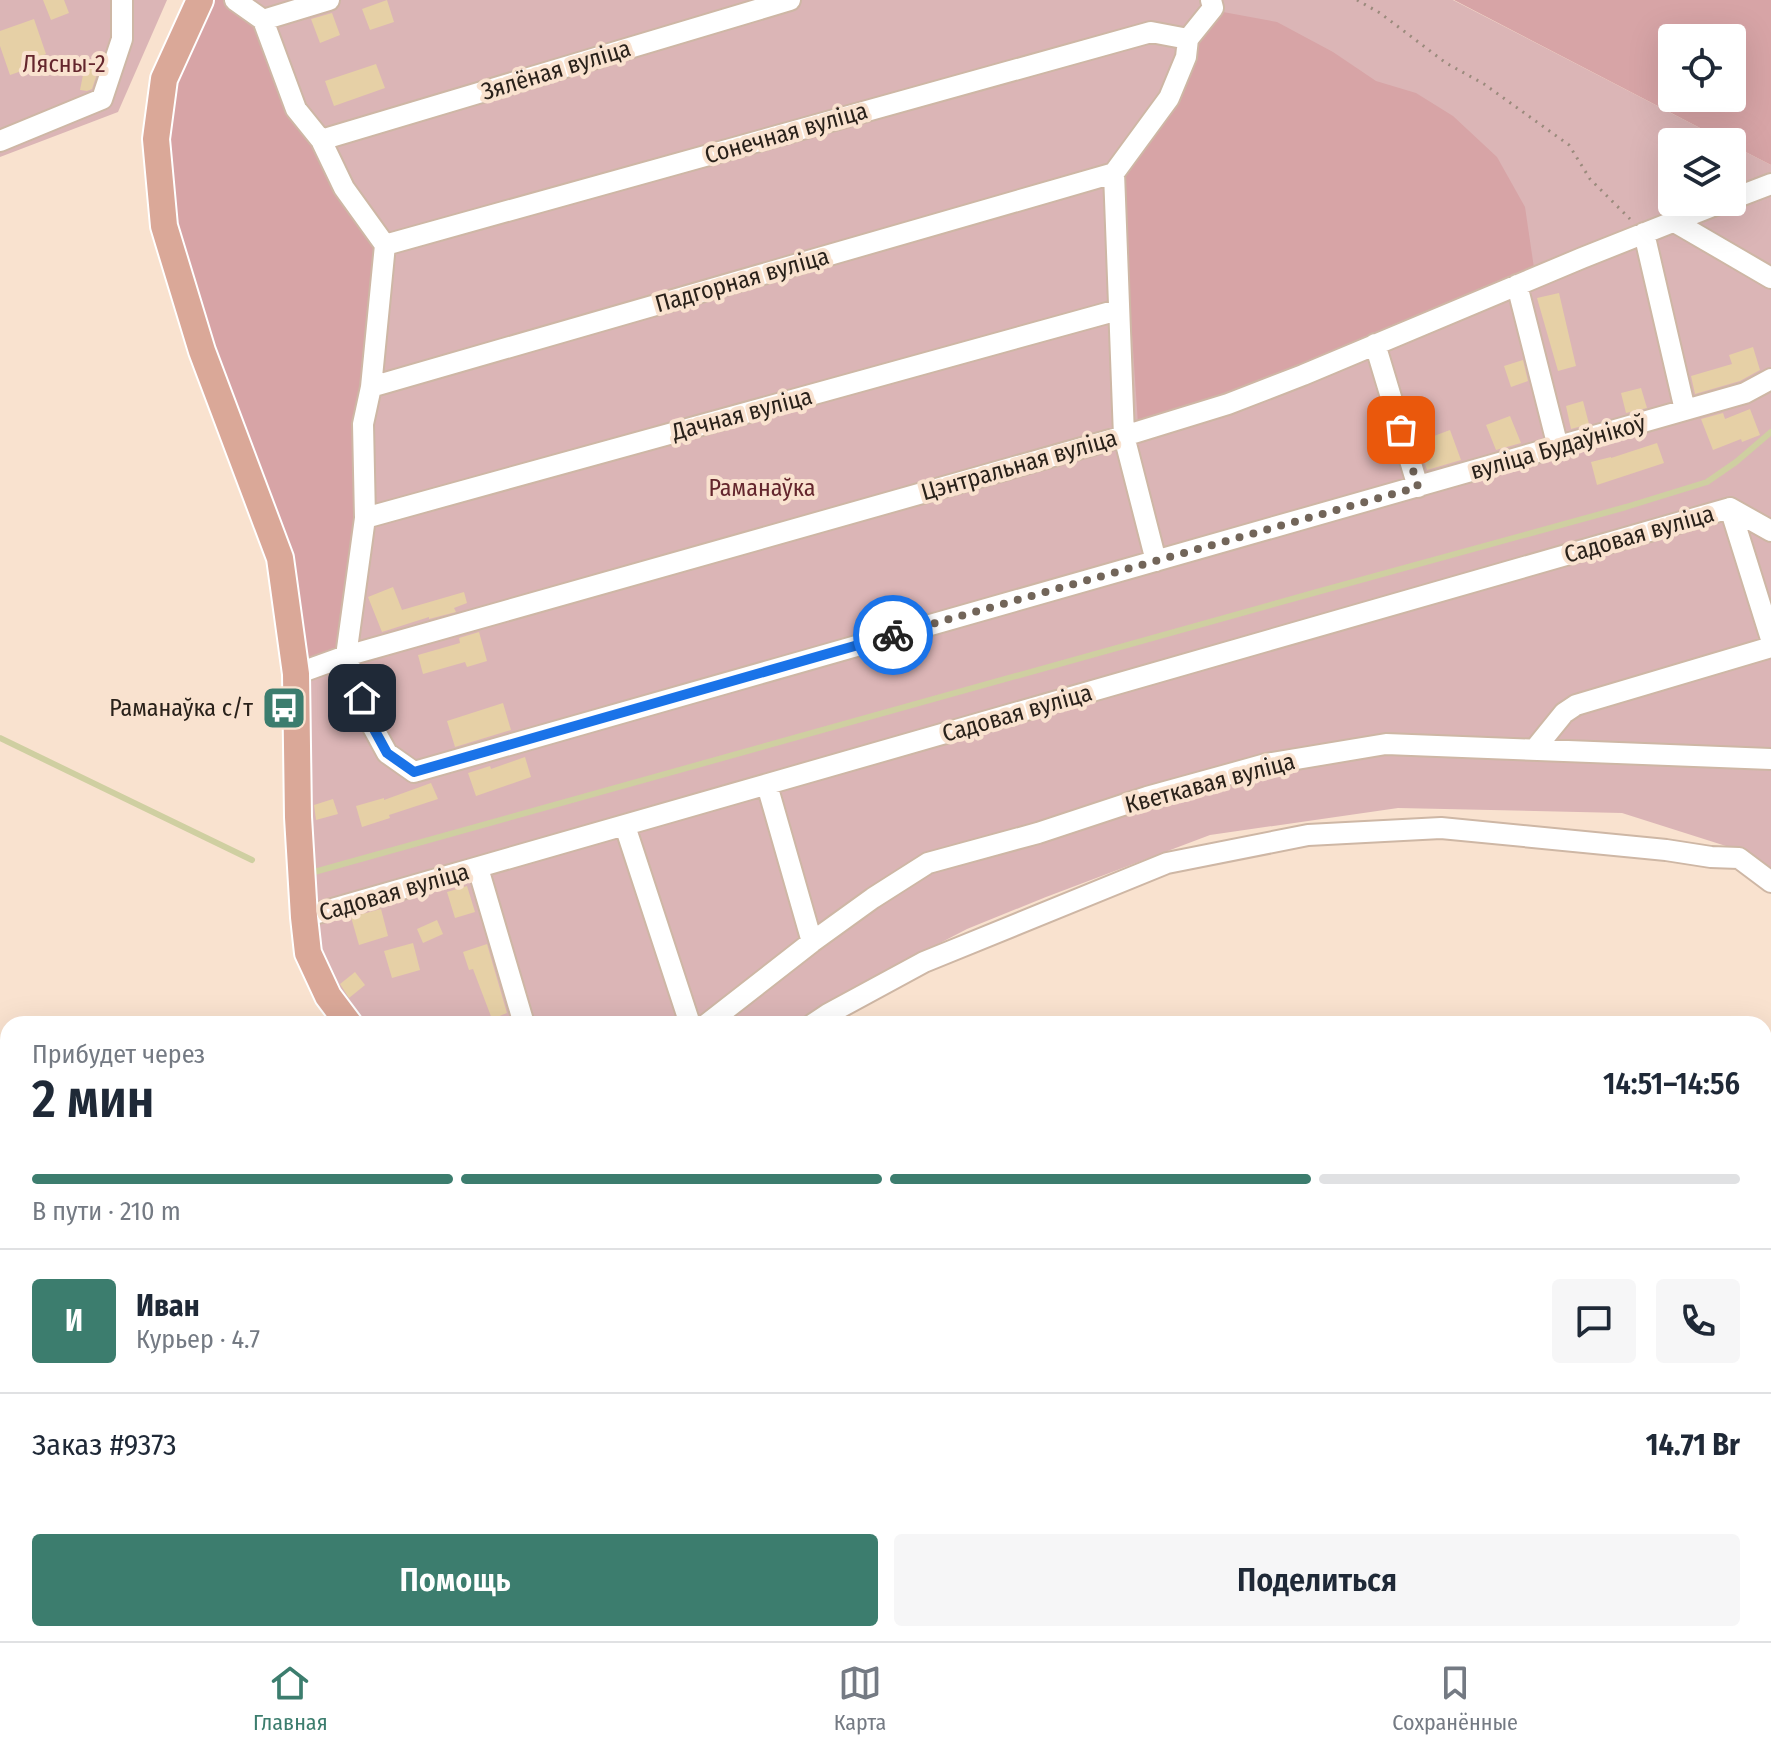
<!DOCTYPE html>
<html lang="ru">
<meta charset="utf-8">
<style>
:root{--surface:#fff;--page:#f6f6f7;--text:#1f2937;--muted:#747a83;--line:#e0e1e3;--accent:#3c7d6e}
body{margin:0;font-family:"Fira Sans Condensed",sans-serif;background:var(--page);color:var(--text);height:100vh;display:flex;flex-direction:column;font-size:30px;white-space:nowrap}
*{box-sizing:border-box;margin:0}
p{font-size:26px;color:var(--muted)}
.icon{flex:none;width:44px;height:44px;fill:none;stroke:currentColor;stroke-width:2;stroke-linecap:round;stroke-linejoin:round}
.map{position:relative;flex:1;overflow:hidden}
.side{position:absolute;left:0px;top:1016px;width:1772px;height:626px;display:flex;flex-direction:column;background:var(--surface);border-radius:24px 24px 0 0;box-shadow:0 8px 32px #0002}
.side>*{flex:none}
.tools{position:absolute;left:1658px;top:24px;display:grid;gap:16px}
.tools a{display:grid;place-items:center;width:88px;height:88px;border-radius:8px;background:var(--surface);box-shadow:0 8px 32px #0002;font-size:40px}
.pin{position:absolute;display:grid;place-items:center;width:68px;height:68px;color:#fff;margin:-34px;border-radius:16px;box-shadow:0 4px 12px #0006}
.courier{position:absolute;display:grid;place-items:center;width:80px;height:80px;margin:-40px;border:6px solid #1a73e8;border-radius:50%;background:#fff;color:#222;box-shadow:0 2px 10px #0007}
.summary em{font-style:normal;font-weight:600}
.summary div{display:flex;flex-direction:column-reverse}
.summary{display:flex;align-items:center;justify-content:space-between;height:136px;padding:0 32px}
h1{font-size:52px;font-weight:600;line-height:60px}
.bar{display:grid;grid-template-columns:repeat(4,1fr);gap:12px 8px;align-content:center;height:96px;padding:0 32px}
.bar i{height:10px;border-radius:6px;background:var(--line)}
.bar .selected{background:var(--accent)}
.bar p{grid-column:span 4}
.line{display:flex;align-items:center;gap:20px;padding:0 32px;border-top:2px solid var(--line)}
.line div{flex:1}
.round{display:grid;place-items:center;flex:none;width:84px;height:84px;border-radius:8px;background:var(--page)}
.cta{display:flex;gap:16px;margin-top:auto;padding:16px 32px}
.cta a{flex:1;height:92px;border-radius:8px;background:var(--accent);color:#fff;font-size:32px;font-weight:600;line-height:92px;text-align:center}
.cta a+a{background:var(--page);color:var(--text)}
.tabs{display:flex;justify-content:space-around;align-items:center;height:112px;border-top:2px solid var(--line);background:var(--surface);font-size:22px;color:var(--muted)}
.tabs a{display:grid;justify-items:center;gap:4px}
.tabs .selected{color:var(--accent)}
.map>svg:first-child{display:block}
</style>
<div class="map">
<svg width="1771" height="1641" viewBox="0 0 1771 1641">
<rect width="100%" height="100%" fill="#f9e2cf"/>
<path fill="#dbb5b6" d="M 0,0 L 167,0 L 118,112 L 0,157 Z
M 200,0 L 1453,0 L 1727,142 L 1672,142 L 1672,202 L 1732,202 L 1732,145 L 1771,165 L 1771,874 L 1748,853 L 1622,813 L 1398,808 L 1210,835 L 1046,897 L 967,929 L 842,994 L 803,1024 L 349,1024 L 308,953 L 296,674 Z"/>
<path fill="#d7a4a6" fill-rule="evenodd" d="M 200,0 L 235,0 L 263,20 L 296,109 L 385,245 L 346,656 L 296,674 L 280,558 L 202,351 L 156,139 Z
M 1454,0 L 1771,0 L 1771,165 L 1732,145 L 1732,142 L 1727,142 ZM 1672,38 L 1732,38 L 1732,98 L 1672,98 Z
M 1223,12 L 1277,22 L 1333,52 L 1376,81 L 1416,93 L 1453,116 L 1497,157 L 1525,207 L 1534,268 L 1265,383 L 1241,387 L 1196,408 L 1138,424 L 1129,290 L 1125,174 L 1196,57 L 1198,40 Z"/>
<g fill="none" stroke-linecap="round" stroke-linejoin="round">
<path stroke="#cfcfa1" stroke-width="6" d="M 0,738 L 252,860
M 307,874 L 1317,592 L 1626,507 L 1707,482 L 1736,462 L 1771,432"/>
</g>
<path fill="#e6d0a6" d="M 43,0 L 64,0 L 69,13 L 51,20 Z
M 387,0 L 394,22 L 370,30 L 362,9 Z
M 332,13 L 340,35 L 320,43 L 311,19 Z
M 34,19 L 46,54 L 39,57 L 42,64 L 10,75 L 0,46 L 0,31 Z
M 376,64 L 385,88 L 334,106 L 325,81 Z
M 85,65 L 99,68 L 92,89 L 87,91 L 80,90 Z
M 1559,293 L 1576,366 L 1558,371 L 1537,298 Z
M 1753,347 L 1760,370 L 1740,381 L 1695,394 L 1691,376 L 1732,364 L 1729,355 Z
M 1523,360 L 1528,381 L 1511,387 L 1504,366 Z
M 1641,388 L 1647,408 L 1626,413 L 1621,393 Z
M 1583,401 L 1589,424 L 1571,429 L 1566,406 Z
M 1750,409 L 1760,435 L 1742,442 L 1741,439 L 1713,450 L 1701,419 L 1723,413 L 1725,419 Z
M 1510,416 L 1521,443 L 1496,450 L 1486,425 Z
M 1450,430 L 1461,460 L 1427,470 L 1418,442 Z
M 1657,443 L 1664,463 L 1597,485 L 1591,462 L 1611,457 L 1611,458 Z
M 393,587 L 402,610 L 464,592 L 467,603 L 454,608 L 456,612 L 429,619 L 429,617 L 382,632 L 368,597 Z
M 479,632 L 487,661 L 467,667 L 465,662 L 423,674 L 418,655 L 460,643 L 459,638 Z
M 503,703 L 511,730 L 455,747 L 447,721 Z
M 525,757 L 531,777 L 476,796 L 468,773 L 490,766 L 491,769 Z
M 431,783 L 438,799 L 389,815 L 390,818 L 362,827 L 356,806 L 384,798 L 384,800 Z
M 333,799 L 338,814 L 316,820 L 314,805 Z
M 467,886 L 475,912 L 455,918 L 447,892 Z
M 381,909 L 388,936 L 359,945 L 351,917 Z
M 437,920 L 443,934 L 423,943 L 417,929 Z
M 413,943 L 420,970 L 392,978 L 384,951 Z
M 487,944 L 507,1013 L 492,1019 L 473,969 L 469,970 L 463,952 Z
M 355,972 L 365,985 L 349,998 L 340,984 Z"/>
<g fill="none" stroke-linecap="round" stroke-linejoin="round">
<g stroke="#ceb7a5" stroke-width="24">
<path id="minor" d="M 235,0 L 263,20 L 296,109 L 321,140 L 344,188 L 385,245 L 371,387 L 363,424 L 365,518 L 346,656 L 369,720 L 387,753 L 414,772 L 1745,393 L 1771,379
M 263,20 L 329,0
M 321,140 L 790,0
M 0,141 L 102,99 L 122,39 L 122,0
M 1732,199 L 1771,184
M 1673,221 L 1771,278
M 1644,233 L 1685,410
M 385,245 L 1151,32 L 1188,39
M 1517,285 L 1558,447
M 1375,344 L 1418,487
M 371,387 L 1114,173
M 1730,508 L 1771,639
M 1730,508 L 1771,531
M 365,518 L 1118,310
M 1156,561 L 1124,436 L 1114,173 L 1169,98 L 1186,57 L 1188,39 L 1213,8 L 1211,0
M 296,674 L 346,656 L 1124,436 L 1228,404 L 1303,375 L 1582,258 L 1723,202
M 1534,750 L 1564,713 L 1576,705 L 1771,647
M 767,785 L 812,942
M 625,826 L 690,1024
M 478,868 L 524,1024
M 304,917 L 1730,508
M 707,1024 L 812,942 L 873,898 L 928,863 L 1038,833 L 1147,797 L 1266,764 L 1386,744 L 1771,759
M 813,1024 L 828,1014 L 924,962 L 1167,863 L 1308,835 L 1441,828 L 1666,850 L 1711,857 L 1739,858 L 1771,882"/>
</g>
<g stroke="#fff" stroke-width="30">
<path id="major" d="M 200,0 L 164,79 L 156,139 L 164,226 L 202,351 L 280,558 L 296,674 L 298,817 L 304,917 L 308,953 L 328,996 L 349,1024
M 992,1634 L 999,1641"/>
</g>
<path stroke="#9a8a7c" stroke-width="3" stroke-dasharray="2 6" stroke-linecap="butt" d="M 1357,0 L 1380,13 L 1446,63 L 1484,84 L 1569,145 L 1590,179 L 1630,219
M 572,1634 L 580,1641"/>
<use href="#minor" stroke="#fff" stroke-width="20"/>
<use href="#major" stroke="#daa898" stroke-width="26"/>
</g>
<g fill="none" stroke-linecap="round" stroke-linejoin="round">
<path stroke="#726559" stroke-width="8" stroke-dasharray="0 14.4" d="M 893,635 L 1418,487 L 1401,430"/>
<path stroke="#1a73e8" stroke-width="10" d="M 362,698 L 369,720 L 387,753 L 414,772 L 893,635"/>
</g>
<defs>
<g id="bus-square" transform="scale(2.3)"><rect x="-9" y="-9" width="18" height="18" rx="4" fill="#3c7d6e" stroke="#f9e2cf"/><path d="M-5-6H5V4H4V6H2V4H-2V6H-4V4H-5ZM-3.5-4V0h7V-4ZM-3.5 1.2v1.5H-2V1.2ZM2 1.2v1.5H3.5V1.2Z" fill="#fff"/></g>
</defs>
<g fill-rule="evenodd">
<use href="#bus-square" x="284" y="708"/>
</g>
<g text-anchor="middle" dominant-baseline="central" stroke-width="8" stroke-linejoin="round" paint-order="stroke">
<g font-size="24" fill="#64262d" stroke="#f9e2cf">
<text x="64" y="64">Лясны-2</text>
<text x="762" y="488">Раманаўка</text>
</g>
<g font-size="24" fill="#29211a" stroke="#f9e2cf">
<text transform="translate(556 70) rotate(-17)">Зялёная вуліца</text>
<text transform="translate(786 133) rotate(-16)">Сонечная вуліца</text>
<text transform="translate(742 280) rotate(-16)">Падгорная вуліца</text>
<text transform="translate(742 414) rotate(-15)">Дачная вуліца</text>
<text transform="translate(1558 447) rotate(-16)">вуліца Будаўнікоў</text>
<text transform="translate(1019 465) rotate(-16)">Цэнтральная вуліца</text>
<text transform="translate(1639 534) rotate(-16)">Садовая вуліца</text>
<text transform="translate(1017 713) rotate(-16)">Садовая вуліца</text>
<text transform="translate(1210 783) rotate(-15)">Кветкавая вуліца</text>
<text transform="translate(394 892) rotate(-16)">Садовая вуліца</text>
</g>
<g font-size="24" fill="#29211a" stroke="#f9e2cf" text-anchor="end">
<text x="253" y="708">Раманаўка с/т</text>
</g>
</g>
</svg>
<div class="tools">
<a><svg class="icon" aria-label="locate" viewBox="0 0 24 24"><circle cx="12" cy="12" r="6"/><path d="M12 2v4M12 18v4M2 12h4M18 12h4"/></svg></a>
<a><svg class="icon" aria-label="layers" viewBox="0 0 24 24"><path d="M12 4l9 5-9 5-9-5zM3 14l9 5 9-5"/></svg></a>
</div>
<div class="pin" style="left:1401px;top:430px;background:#ea580c"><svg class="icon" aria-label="bag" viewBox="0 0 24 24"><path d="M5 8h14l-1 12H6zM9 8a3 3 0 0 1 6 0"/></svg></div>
<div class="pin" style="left:362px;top:698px;background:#1f2937"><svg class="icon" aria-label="home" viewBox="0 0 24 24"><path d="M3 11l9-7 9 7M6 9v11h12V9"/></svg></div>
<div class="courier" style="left:893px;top:635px"><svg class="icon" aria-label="bike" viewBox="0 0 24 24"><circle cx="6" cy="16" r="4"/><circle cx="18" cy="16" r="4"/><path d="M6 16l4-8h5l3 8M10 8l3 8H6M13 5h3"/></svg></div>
<section class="side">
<div class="summary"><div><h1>2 мин</h1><p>Прибудет через</p></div><em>14:51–14:56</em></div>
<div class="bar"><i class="selected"></i><i class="selected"></i><i class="selected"></i><i></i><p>В пути · 210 m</p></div>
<div class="line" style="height:144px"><b class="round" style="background:var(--accent);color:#fff">И</b><div><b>Иван</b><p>Курьер · 4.7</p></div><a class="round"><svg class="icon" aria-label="chat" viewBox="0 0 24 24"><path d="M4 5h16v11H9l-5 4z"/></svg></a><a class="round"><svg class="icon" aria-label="phone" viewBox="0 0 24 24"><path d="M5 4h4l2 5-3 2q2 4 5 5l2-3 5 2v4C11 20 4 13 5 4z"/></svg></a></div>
<div class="line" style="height:104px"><div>Заказ #9373</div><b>14.71 Br</b></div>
<div class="cta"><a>Помощь</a><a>Поделиться</a></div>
</section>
</div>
<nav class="tabs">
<a class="selected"><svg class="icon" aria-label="home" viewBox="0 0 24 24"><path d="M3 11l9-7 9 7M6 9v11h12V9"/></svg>Главная</a>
<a><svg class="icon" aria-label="map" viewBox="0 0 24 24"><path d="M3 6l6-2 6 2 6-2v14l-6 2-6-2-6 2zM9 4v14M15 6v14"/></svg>Карта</a>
<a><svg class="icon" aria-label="saved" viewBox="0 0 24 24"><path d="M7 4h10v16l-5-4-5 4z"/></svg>Сохранённые</a>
</nav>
